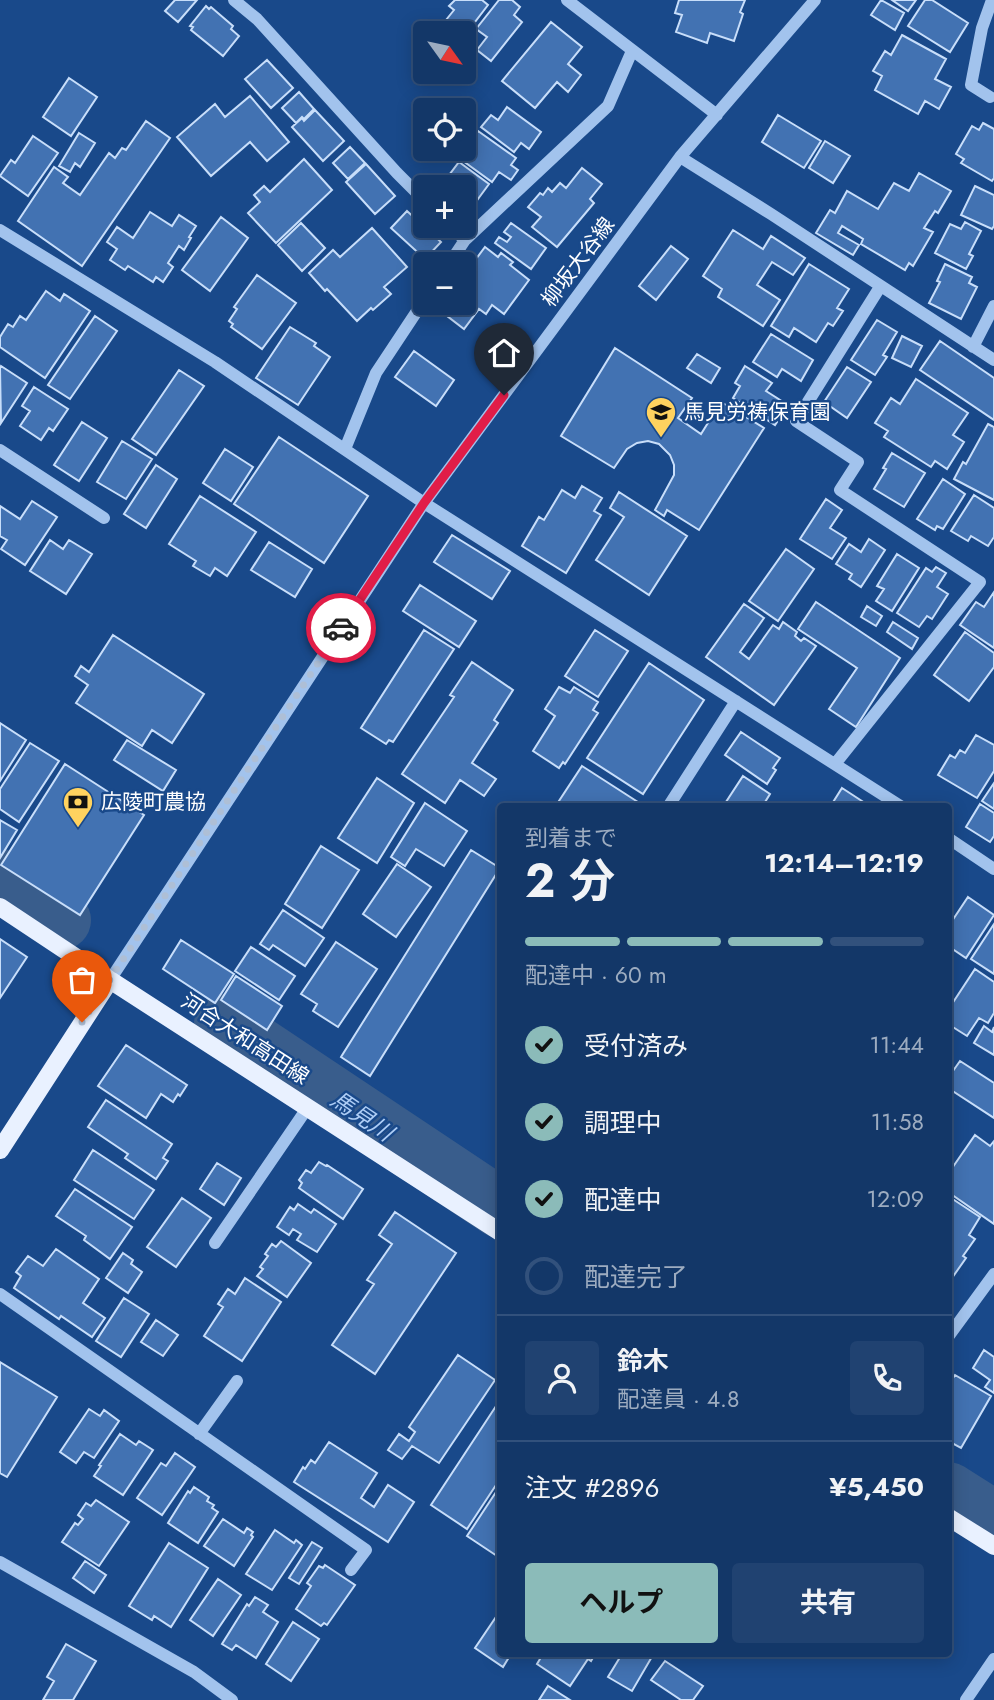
<!DOCTYPE html>
<html lang="ja">
<meta charset="utf-8">
<style>
:root{--surface:#133768;--page:#204271;--text:#f1f3f6;--muted:#9dacc0;--line:#32517c;--accent:#8bbbb9}
body{margin:0;font-family:Jost,"Noto Sans JP",sans-serif;background:var(--page);color:var(--text);height:100vh;display:flex;flex-direction:column;font-size:26px;white-space:nowrap}
*{box-sizing:border-box;margin:0}
p{font-size:23px;color:var(--muted)}
.icon{flex:none;width:38px;height:38px;fill:none;stroke:currentColor;stroke-width:2;stroke-linecap:round;stroke-linejoin:round}
.map{position:relative;flex:1;overflow:hidden}
.drawer{position:absolute;left:497px;top:803px;width:455px;height:854px;display:flex;flex-direction:column;background:var(--surface);border-radius:7px;box-shadow:0 4px 18px #0003,0 0 0 2px var(--line)}
.drawer>*{flex:none}
.needle{width:46px;rotate:123deg}
.tools{position:absolute;left:413px;top:21px;display:grid;gap:14px}
.tools a{display:grid;place-items:center;width:63px;height:63px;border-radius:7px;background:var(--surface);box-shadow:0 4px 18px #0003,0 0 0 2px var(--line);font-size:35px}
.pin{position:absolute;display:grid;place-items:center;width:60px;height:60px;color:#fff;margin:-72px -30px;border-radius:50% 50% 50% 0;rotate:-45deg;box-shadow:0 0 7px #0007}
.pin .icon{rotate:45deg}
.courier{position:absolute;display:grid;place-items:center;width:70px;height:70px;margin:-35px;border:5px solid #e11d48;border-radius:50%;background:#fff;color:#222;box-shadow:0 2px 9px #0007}
.overview em{font-style:normal;font-weight:700}
.overview div{display:flex;flex-direction:column-reverse}
.overview{display:flex;align-items:center;justify-content:space-between;height:119px;padding:0 28px}
h1{font-size:46px;font-weight:700;line-height:52px}
.bar{display:grid;grid-template-columns:repeat(4,1fr);gap:10px 7px;align-content:center;height:84px;padding:0 28px}
.bar i{height:9px;border-radius:5px;background:var(--line)}
.bar .active{background:var(--accent)}
.bar p{grid-column:span 4}
.line{display:flex;align-items:center;gap:18px;padding:0 28px;border-top:2px solid var(--line)}
.line div{flex:1}
.round{display:grid;place-items:center;flex:none;width:74px;height:74px;border-radius:7px;background:var(--page)}
ol{padding:0 28px;list-style:none}
li{display:flex;align-items:center;gap:21px;height:77px}
li p{margin-inline-start:auto}
li .icon{padding:7px;border-radius:50%;background:var(--accent);color:#111;stroke-width:4}
li:last-child{color:var(--muted)}
li i{width:38px;height:38px;border:4px solid var(--line);border-radius:50%}
.cta{display:flex;gap:14px;margin-top:auto;padding:14px 28px}
.cta a{flex:1;height:80px;border-radius:7px;background:var(--accent);color:#111;font-size:28px;font-weight:700;line-height:80px;text-align:center}
.cta a+a{background:var(--page);color:var(--text)}
.map>svg:first-child{display:block}
</style>
<div class="map">
<svg width="994" height="1700" viewBox="0 0 994 1700">
<rect width="100%" height="100%" fill="#19498a"/>
<g fill="none" stroke-linecap="round" stroke-linejoin="round">
<path stroke="#395d8c" stroke-width="60" d="M 0,879 L 61,920
M 224,1024 L 500,1208
M 948,1492 L 994,1521"/>
</g>
<path fill="#4272b2" stroke="#c8defa" stroke-width="2" d="M 175,0 L 197,0 L 178,22 L 165,11 Z
M 455,0 L 482,0 L 488,5 L 465,35 L 446,20 L 454,10 L 449,6 Z
M 499,0 L 512,0 L 520,7 L 514,15 L 522,22 L 491,61 L 477,50 L 487,37 L 476,29 Z
M 679,0 L 745,0 L 740,12 L 743,14 L 734,41 L 710,33 L 707,43 L 676,32 L 682,15 L 675,13 Z
M 881,0 L 904,13 L 895,30 L 871,15 Z
M 892,0 L 916,0 L 908,11 Z
M 925,0 L 932,0 L 968,23 L 950,52 L 908,26 Z
M 206,6 L 209,9 L 211,7 L 233,26 L 231,29 L 239,36 L 223,56 L 191,30 L 193,27 L 190,26 Z
M 551,22 L 582,47 L 568,64 L 581,75 L 568,92 L 557,82 L 535,108 L 502,81 Z
M 902,35 L 946,59 L 935,79 L 951,87 L 939,109 L 925,101 L 918,114 L 875,90 L 882,76 L 873,71 L 885,51 L 891,55 Z
M 267,60 L 293,88 L 271,108 L 245,79 Z
M 69,78 L 97,97 L 71,136 L 43,117 Z
M 299,92 L 314,109 L 304,119 L 302,117 L 296,123 L 282,108 Z
M 250,96 L 289,142 L 267,161 L 250,142 L 211,176 L 177,137 L 215,104 L 225,117 Z
M 507,107 L 541,132 L 529,149 L 521,143 L 514,152 L 481,127 L 491,115 L 498,120 Z
M 315,110 L 344,141 L 323,161 L 292,127 L 302,118 L 304,121 Z
M 778,115 L 821,141 L 804,168 L 762,142 Z
M 146,121 L 170,138 L 82,266 L 18,221 L 54,167 L 68,177 L 63,183 L 80,195 L 109,153 L 115,158 L 122,148 L 126,150 Z
M 983,123 L 994,129 L 994,178 L 992,181 L 961,163 L 964,159 L 956,154 L 972,126 L 979,130 Z
M 478,131 L 516,158 L 511,165 L 518,170 L 511,180 L 499,172 L 492,182 L 459,158 Z
M 79,133 L 95,143 L 80,167 L 75,163 L 70,172 L 59,166 Z
M 33,136 L 58,153 L 28,196 L 0,176 L 11,160 L 15,163 Z
M 825,141 L 850,156 L 833,183 L 809,168 Z
M 350,147 L 365,163 L 348,179 L 333,163 Z
M 304,159 L 332,190 L 276,243 L 248,213 L 260,202 L 254,195 L 264,186 L 270,192 Z
M 459,162 L 489,184 L 467,214 L 464,211 L 464,187 L 440,187 Z
M 366,164 L 395,196 L 375,214 L 346,182 Z
M 582,168 L 602,184 L 590,199 L 594,203 L 557,247 L 532,227 L 541,217 L 528,207 L 540,193 L 543,195 L 548,188 L 552,192 L 560,183 L 566,188 Z
M 919,173 L 951,191 L 938,213 L 935,211 L 924,228 L 933,232 L 913,266 L 909,263 L 905,270 L 861,244 L 863,239 L 842,226 L 838,233 L 859,245 L 853,255 L 816,233 L 830,210 L 835,213 L 847,191 L 878,209 L 894,183 L 909,191 Z
M 975,186 L 994,195 L 994,226 L 992,229 L 961,215 Z
M 407,211 L 441,242 L 425,259 L 391,228 Z
M 150,212 L 172,226 L 179,215 L 196,226 L 189,237 L 191,238 L 184,250 L 179,246 L 168,263 L 173,267 L 163,282 L 156,277 L 153,282 L 128,266 L 125,270 L 110,260 L 117,249 L 107,242 L 117,227 L 133,238 Z
M 221,217 L 248,238 L 210,291 L 182,270 Z
M 965,222 L 981,231 L 969,254 L 973,256 L 966,269 L 935,253 L 950,224 L 961,229 Z
M 301,223 L 325,248 L 302,271 L 278,245 Z
M 511,223 L 546,248 L 531,269 L 495,243 L 499,237 L 507,242 L 511,237 L 504,232 Z
M 372,228 L 407,267 L 384,287 L 391,294 L 373,310 L 371,308 L 357,321 L 327,289 L 325,291 L 309,273 L 333,250 L 340,257 Z
M 733,230 L 763,249 L 771,236 L 805,258 L 793,275 L 772,262 L 757,285 L 780,300 L 763,326 L 718,297 L 722,289 L 703,276 Z
M 671,246 L 688,259 L 656,300 L 639,286 Z
M 485,247 L 498,257 L 501,253 L 513,262 L 510,265 L 529,280 L 504,314 L 492,305 L 486,314 L 479,309 L 464,329 L 438,309 L 443,303 L 464,303 L 464,275 Z
M 809,264 L 849,289 L 837,308 L 843,311 L 833,326 L 828,323 L 816,342 L 794,328 L 789,337 L 771,326 Z
M 945,264 L 972,277 L 969,283 L 977,287 L 961,319 L 929,303 L 940,282 L 937,281 Z
M 257,275 L 296,303 L 262,349 L 231,327 L 233,324 L 229,321 L 237,309 L 234,307 Z
M 46,291 L 60,301 L 64,294 L 90,311 L 45,378 L 0,347 L 0,337 L 8,324 L 13,327 L 20,316 L 26,320 Z
M 95,316 L 117,331 L 70,399 L 48,385 Z
M 877,320 L 897,332 L 883,355 L 887,357 L 875,375 L 851,360 Z
M 290,327 L 316,343 L 314,346 L 330,357 L 298,405 L 256,378 Z
M 771,334 L 813,360 L 801,381 L 782,369 L 777,377 L 753,362 Z
M 902,336 L 922,346 L 911,367 L 892,358 Z
M 940,341 L 994,378 L 994,420 L 920,370 Z
M 615,348 L 692,398 L 678,418 L 701,434 L 721,402 L 764,428 L 699,530 L 667,510 L 664,516 L 655,510 L 674,475 L 674,465 L 670,455 L 659,444 L 648,441 L 637,443 L 627,449 L 614,468 L 561,436 Z
M 414,351 L 454,380 L 436,406 L 395,377 Z
M 697,354 L 720,368 L 711,383 L 687,368 Z
M 1,366 L 27,383 L 1,423 L 0,368 Z
M 745,366 L 772,383 L 766,391 L 788,405 L 775,425 L 733,398 L 740,386 L 735,383 Z
M 847,367 L 871,382 L 847,418 L 824,402 Z
M 179,370 L 204,386 L 156,455 L 132,439 Z
M 916,379 L 968,413 L 953,435 L 964,442 L 947,469 L 935,461 L 931,467 L 884,437 L 888,431 L 875,423 L 891,398 L 900,404 Z
M 34,387 L 68,409 L 53,431 L 49,428 L 41,440 L 20,426 L 30,411 L 22,406 Z
M 82,422 L 107,438 L 79,481 L 54,465 Z
M 988,424 L 994,427 L 994,500 L 954,479 L 963,462 L 966,464 Z
M 279,437 L 368,496 L 324,563 L 234,504 Z
M 122,441 L 152,459 L 126,499 L 97,482 Z
M 225,449 L 253,467 L 231,501 L 203,483 Z
M 892,453 L 925,473 L 904,507 L 874,489 L 886,469 L 883,468 Z
M 156,465 L 177,479 L 146,528 L 124,514 Z
M 943,479 L 965,494 L 943,529 L 937,526 L 935,530 L 917,519 Z
M 582,486 L 602,498 L 594,511 L 601,515 L 566,573 L 522,546 L 539,517 L 544,520 L 562,490 L 575,498 Z
M 619,492 L 687,536 L 649,595 L 596,560 L 624,517 L 610,508 Z
M 974,495 L 994,508 L 994,537 L 988,546 L 971,536 L 968,541 L 951,531 Z
M 200,496 L 256,532 L 227,576 L 215,568 L 210,576 L 193,566 L 196,561 L 169,544 Z
M 826,499 L 842,510 L 830,528 L 846,538 L 832,559 L 800,539 Z
M 32,501 L 57,517 L 25,565 L 1,549 L 7,540 L 0,536 L 0,506 L 20,519 Z
M 452,535 L 510,571 L 492,599 L 434,562 Z
M 869,539 L 885,550 L 861,587 L 849,579 L 852,574 L 836,564 L 849,544 L 861,552 Z
M 50,540 L 63,549 L 69,540 L 92,554 L 66,594 L 30,571 Z
M 269,542 L 312,569 L 295,597 L 251,570 Z
M 786,549 L 814,569 L 778,621 L 749,601 Z
M 897,554 L 919,568 L 892,611 L 876,601 L 884,589 L 877,586 Z
M 936,567 L 946,573 L 937,587 L 948,594 L 932,619 L 927,616 L 919,627 L 897,613 L 926,568 L 932,572 Z
M 420,585 L 476,621 L 459,647 L 403,611 Z
M 994,592 L 994,648 L 960,625 L 976,602 L 984,607 Z
M 816,602 L 900,658 L 856,727 L 829,709 L 857,668 L 798,629 Z
M 744,604 L 764,618 L 740,652 L 749,659 L 773,625 L 779,629 L 783,622 L 797,632 L 795,636 L 801,641 L 804,638 L 816,646 L 774,705 L 706,657 Z
M 867,606 L 882,616 L 876,626 L 861,617 Z
M 893,622 L 918,638 L 912,649 L 887,632 Z
M 424,630 L 454,649 L 393,742 L 389,740 L 386,744 L 361,728 Z
M 595,630 L 628,651 L 598,697 L 565,676 Z
M 965,632 L 994,653 L 994,667 L 969,701 L 934,675 Z
M 113,635 L 204,694 L 172,743 L 152,730 L 142,746 L 76,703 L 88,685 L 75,676 L 81,666 L 89,672 Z
M 472,662 L 513,690 L 494,720 L 498,723 L 472,763 L 496,779 L 484,796 L 460,780 L 445,803 L 402,774 L 454,697 L 450,695 Z
M 649,663 L 704,700 L 643,794 L 587,758 Z
M 559,687 L 570,693 L 574,687 L 598,702 L 593,710 L 598,713 L 565,764 L 563,762 L 559,768 L 533,751 L 555,716 L 545,709 Z
M 0,723 L 26,740 L 0,781 Z
M 741,732 L 780,758 L 773,768 L 776,770 L 767,784 L 725,755 Z
M 976,735 L 994,745 L 994,771 L 977,798 L 938,775 L 950,755 L 955,758 L 960,750 L 965,753 Z
M 127,740 L 176,770 L 163,791 L 114,760 Z
M 30,743 L 59,761 L 19,822 L 0,809 L 0,789 Z
M 65,764 L 144,815 L 80,915 L 1,865 Z
M 582,766 L 641,804 L 639,807 L 555,807 Z
M 743,776 L 770,794 L 762,807 L 727,807 L 724,805 Z
M 377,778 L 414,803 L 377,863 L 338,838 Z
M 994,783 L 994,809 L 982,801 Z
M 842,788 L 871,807 L 830,807 Z
M 425,803 L 467,831 L 444,866 L 416,849 L 405,866 L 391,857 Z
M 980,804 L 994,813 L 994,836 L 990,842 L 966,827 Z
M 0,820 L 17,830 L 0,858 Z
M 321,846 L 359,870 L 322,928 L 285,904 Z
M 471,850 L 500,868 L 370,1076 L 341,1057 Z
M 397,864 L 431,887 L 396,937 L 363,914 Z
M 968,897 L 994,915 L 966,958 L 948,946 L 948,927 Z
M 283,910 L 324,938 L 305,966 L 273,945 L 269,950 L 260,944 Z
M 994,924 L 994,974 L 971,959 Z
M 0,939 L 27,957 L 0,998 Z
M 181,940 L 234,974 L 215,1003 L 163,969 Z
M 336,942 L 377,969 L 338,1027 L 313,1011 L 317,1004 L 301,994 Z
M 251,947 L 295,976 L 279,1000 L 235,971 Z
M 975,969 L 994,982 L 994,1013 L 988,1023 L 979,1018 L 967,1036 L 948,1024 L 948,1010 Z
M 236,976 L 282,1006 L 267,1030 L 221,1000 Z
M 984,1026 L 992,1032 L 994,1027 L 994,1055 L 974,1043 Z
M 126,1045 L 187,1085 L 180,1096 L 178,1094 L 173,1102 L 161,1094 L 146,1118 L 98,1086 Z
M 960,1061 L 994,1083 L 994,1118 L 948,1088 L 948,1078 Z
M 106,1100 L 172,1144 L 163,1158 L 168,1161 L 156,1179 L 125,1158 L 128,1154 L 88,1127 Z
M 975,1135 L 990,1146 L 994,1141 L 994,1224 L 948,1192 L 948,1174 Z
M 93,1150 L 154,1190 L 134,1219 L 74,1180 Z
M 319,1162 L 326,1166 L 327,1165 L 363,1189 L 343,1219 L 299,1188 L 302,1183 L 299,1180 L 306,1170 L 311,1173 Z
M 217,1163 L 241,1178 L 224,1205 L 200,1189 Z
M 75,1189 L 132,1227 L 110,1259 L 84,1240 L 86,1236 L 56,1216 Z
M 948,1196 L 980,1217 L 969,1235 L 975,1239 L 963,1256 L 966,1258 L 952,1278 L 948,1276 Z
M 182,1198 L 211,1218 L 176,1267 L 147,1247 Z
M 298,1204 L 311,1213 L 314,1209 L 336,1224 L 317,1252 L 297,1240 L 301,1234 L 293,1229 L 289,1235 L 277,1227 L 290,1207 L 294,1210 Z
M 395,1212 L 456,1253 L 375,1374 L 332,1345 L 374,1284 L 367,1280 L 392,1244 L 379,1235 Z
M 281,1241 L 311,1263 L 287,1297 L 257,1276 L 263,1269 L 260,1267 L 268,1256 L 265,1254 L 272,1244 L 276,1247 Z
M 56,1249 L 99,1279 L 83,1303 L 105,1318 L 92,1337 L 61,1316 L 59,1319 L 14,1288 L 21,1276 L 16,1272 L 28,1256 L 43,1266 Z
M 123,1253 L 133,1260 L 131,1264 L 142,1272 L 128,1293 L 106,1278 Z
M 245,1278 L 281,1302 L 242,1361 L 204,1336 L 223,1307 L 218,1304 L 228,1289 L 235,1294 Z
M 124,1298 L 149,1314 L 121,1357 L 96,1341 Z
M 156,1320 L 178,1335 L 163,1356 L 141,1342 Z
M 984,1350 L 994,1357 L 994,1393 L 985,1387 L 990,1380 L 973,1368 Z
M 458,1355 L 495,1380 L 439,1463 L 412,1446 L 402,1459 L 388,1450 L 399,1434 L 409,1441 L 415,1432 L 409,1427 Z
M 0,1362 L 57,1397 L 7,1477 L 0,1473 Z
M 955,1375 L 991,1396 L 961,1448 L 948,1441 L 948,1386 Z
M 500,1400 L 500,1479 L 467,1529 L 431,1505 Z
M 89,1409 L 100,1416 L 104,1410 L 119,1421 L 94,1458 L 84,1452 L 76,1463 L 60,1452 Z
M 120,1434 L 136,1445 L 139,1441 L 153,1450 L 123,1495 L 94,1476 L 101,1466 L 99,1465 Z
M 329,1442 L 377,1473 L 361,1498 L 374,1507 L 388,1485 L 414,1502 L 388,1542 L 294,1482 L 303,1467 L 305,1469 L 311,1460 L 315,1463 Z
M 175,1453 L 195,1467 L 162,1515 L 137,1498 L 161,1463 L 166,1466 Z
M 500,1486 L 500,1558 L 467,1536 Z
M 194,1487 L 209,1497 L 207,1501 L 214,1505 L 212,1508 L 218,1512 L 198,1543 L 168,1523 L 188,1491 L 190,1493 Z
M 96,1500 L 129,1522 L 99,1566 L 62,1542 L 75,1523 L 78,1525 L 83,1519 L 78,1515 L 86,1503 L 91,1506 Z
M 223,1519 L 244,1533 L 247,1528 L 253,1532 L 251,1535 L 253,1537 L 234,1566 L 204,1546 Z
M 275,1530 L 294,1543 L 296,1540 L 302,1545 L 272,1590 L 246,1574 Z
M 312,1542 L 322,1548 L 299,1584 L 289,1578 Z
M 169,1543 L 208,1568 L 171,1627 L 154,1616 L 152,1620 L 129,1606 Z
M 85,1561 L 106,1575 L 94,1593 L 73,1578 Z
M 325,1565 L 355,1585 L 327,1625 L 324,1623 L 321,1626 L 296,1609 L 311,1586 L 307,1583 L 319,1566 L 323,1568 Z
M 218,1579 L 241,1595 L 213,1636 L 190,1620 Z
M 255,1597 L 268,1605 L 263,1612 L 278,1622 L 256,1658 L 236,1645 L 232,1650 L 222,1644 L 247,1604 L 249,1606 Z
M 500,1611 L 500,1654 L 511,1654 L 503,1667 L 475,1648 Z
M 293,1622 L 319,1639 L 291,1681 L 266,1664 Z
M 66,1644 L 96,1661 L 73,1700 L 43,1700 L 54,1681 L 47,1677 Z
M 543,1654 L 595,1654 L 591,1661 L 588,1659 L 570,1686 L 537,1664 Z
M 622,1654 L 653,1655 L 632,1691 L 608,1677 Z
M 665,1661 L 703,1686 L 693,1700 L 681,1700 L 651,1680 Z
M 548,1686 L 570,1700 L 539,1700 Z"/>
<g fill="none" stroke-linecap="round" stroke-linejoin="round">
<path stroke="#a2c3ed" stroke-width="12" d="M 234,0 L 257,19 L 397,173 L 425,201
M 567,0 L 717,115
M 990,97 L 971,85 L 982,28 L 992,0
M 680,157 L 771,214 L 994,360
M 450,226 L 465,240
M 0,230 L 215,362 L 424,503 L 902,807
M 449,264 L 465,240 L 608,106 L 632,51
M 973,347 L 994,306
M 345,449 L 376,373 L 425,299
M 0,450 L 104,518
M 835,764 L 980,582 L 840,490 L 858,462 L 796,421 L 880,287
M 668,807 L 736,701
M 948,838 L 994,869
M 110,980 L 424,503 L 680,157 L 815,0
M 215,1243 L 308,1107
M 0,1294 L 366,1550 L 351,1570
M 948,1337 L 994,1274
M 199,1434 L 237,1381
M 0,1562 L 194,1672 L 232,1700
M 966,1700 L 994,1659"/>
<path stroke="#e9f1ff" stroke-width="18" d="M 0,907 L 110,980 L 500,1232
M 0,1150 L 110,980
M 948,1517 L 994,1546"/>
</g>
<g fill="none" stroke-linecap="round" stroke-linejoin="round">
<path stroke="#aebfd6" stroke-width="7" stroke-dasharray="0 12.6" d="M 82,1022 L 341,628"/>
<path stroke="#e11d48" stroke-width="9" d="M 341,628 L 424,503 L 504,395"/>
</g>
<defs>
<g id="school-pin" transform="scale(1.575)"><path d="M0 17L-7.5 6A9.5 9.5 0 1 1 7.5 6Z" fill="#ffd25f" stroke="#19498a"/><path d="M0-5L7-2L0 1L-7-2ZM-4 1L0 2.5L4 1V4Q0 6-4 4Z" fill="#111"/></g>
<g id="bank-pin" transform="scale(1.575)"><path d="M0 17L-7.5 6A9.5 9.5 0 1 1 7.5 6Z" fill="#ffd25f" stroke="#19498a"/><path d="M-6-4H6V4H-6ZM0-2.3a2.3 2.3 0 1 0 0 4.6a2.3 2.3 0 1 0 0-4.6Z" fill="#111"/></g>
</defs>
<g fill-rule="evenodd">
<use href="#school-pin" x="661" y="412"/>
<use href="#bank-pin" x="78" y="802"/>
</g>
<g text-anchor="middle" dominant-baseline="central" stroke-width="5" stroke-linejoin="round" paint-order="stroke">
<g font-size="21" fill="#fff" stroke="#19498a">
<text transform="translate(578 262) rotate(-53)">柳坂大谷線</text>
<text transform="translate(245 1039) rotate(33)">河合大和高田線</text>
</g>
<g font-size="21" fill="#fff" stroke="#19498a" text-anchor="start">
<text x="684" y="412">馬見労祷保育園</text>
<text x="101" y="802">広陵町農協</text>
</g>
<g font-size="23" font-style="italic" fill="#aecdf5" stroke="#19498a">
<text transform="translate(362 1116) rotate(34)">馬見川</text>
</g>
</g>
</svg>
<div class="tools">
<a><svg class="needle" viewBox="-14 -14 28 28"><path d="M0-13l5 13h-10z" fill="#e53935"/><path d="M0 13l5-13h-10z" fill="#9dacc0"/></svg></a>
<a><svg class="icon" aria-label="locate" viewBox="0 0 24 24"><circle cx="12" cy="12" r="6"/><path d="M12 2v4M12 18v4M2 12h4M18 12h4"/></svg></a>
<a>+</a>
<a>−</a>
</div>
<div class="pin" style="left:82px;top:1022px;background:#ea580c"><svg class="icon" aria-label="bag" viewBox="0 0 24 24"><path d="M5 8h14l-1 12H6zM9 8a3 3 0 0 1 6 0"/></svg></div>
<div class="pin" style="left:504px;top:395px;background:#1f2937"><svg class="icon" aria-label="home" viewBox="0 0 24 24"><path d="M3 11l9-7 9 7M6 9v11h12V9"/></svg></div>
<div class="courier" style="left:341px;top:628px"><svg class="icon" aria-label="car" viewBox="0 0 24 24"><path d="M5 17H2v-5l4-1 3-4h7l3 4 3 1v5h-3M9 17h6M6 11h13"/><circle cx="7" cy="17" r="2"/><circle cx="17" cy="17" r="2"/></svg></div>
<section class="drawer">
<div class="overview"><div><h1>2 分</h1><p>到着まで</p></div><em>12:14–12:19</em></div>
<div class="bar"><i class="active"></i><i class="active"></i><i class="active"></i><i></i><p>配達中 · 60 m</p></div>
<ol>
<li><svg class="icon" aria-label="check" viewBox="0 0 24 24"><path d="M5 12l5 5 9-10"/></svg>受付済み<p>11:44</p></li>
<li><svg class="icon" aria-label="check" viewBox="0 0 24 24"><path d="M5 12l5 5 9-10"/></svg>調理中<p>11:58</p></li>
<li><svg class="icon" aria-label="check" viewBox="0 0 24 24"><path d="M5 12l5 5 9-10"/></svg>配達中<p>12:09</p></li>
<li><i></i>配達完了</li>
</ol>
<div class="line" style="height:126px"><a class="round"><svg class="icon" aria-label="person" viewBox="0 0 24 24"><circle cx="12" cy="8" r="4"/><path d="M4 21q1-7 8-7t8 7"/></svg></a><div><b>鈴木</b><p>配達員 · 4.8</p></div><a class="round"><svg class="icon" aria-label="phone" viewBox="0 0 24 24"><path d="M5 4h4l2 5-3 2q2 4 5 5l2-3 5 2v4C11 20 4 13 5 4z"/></svg></a></div>
<div class="line" style="height:91px"><div>注文 #2896</div><b>¥5,450</b></div>
<div class="cta"><a>ヘルプ</a><a>共有</a></div>
</section>
</div>
